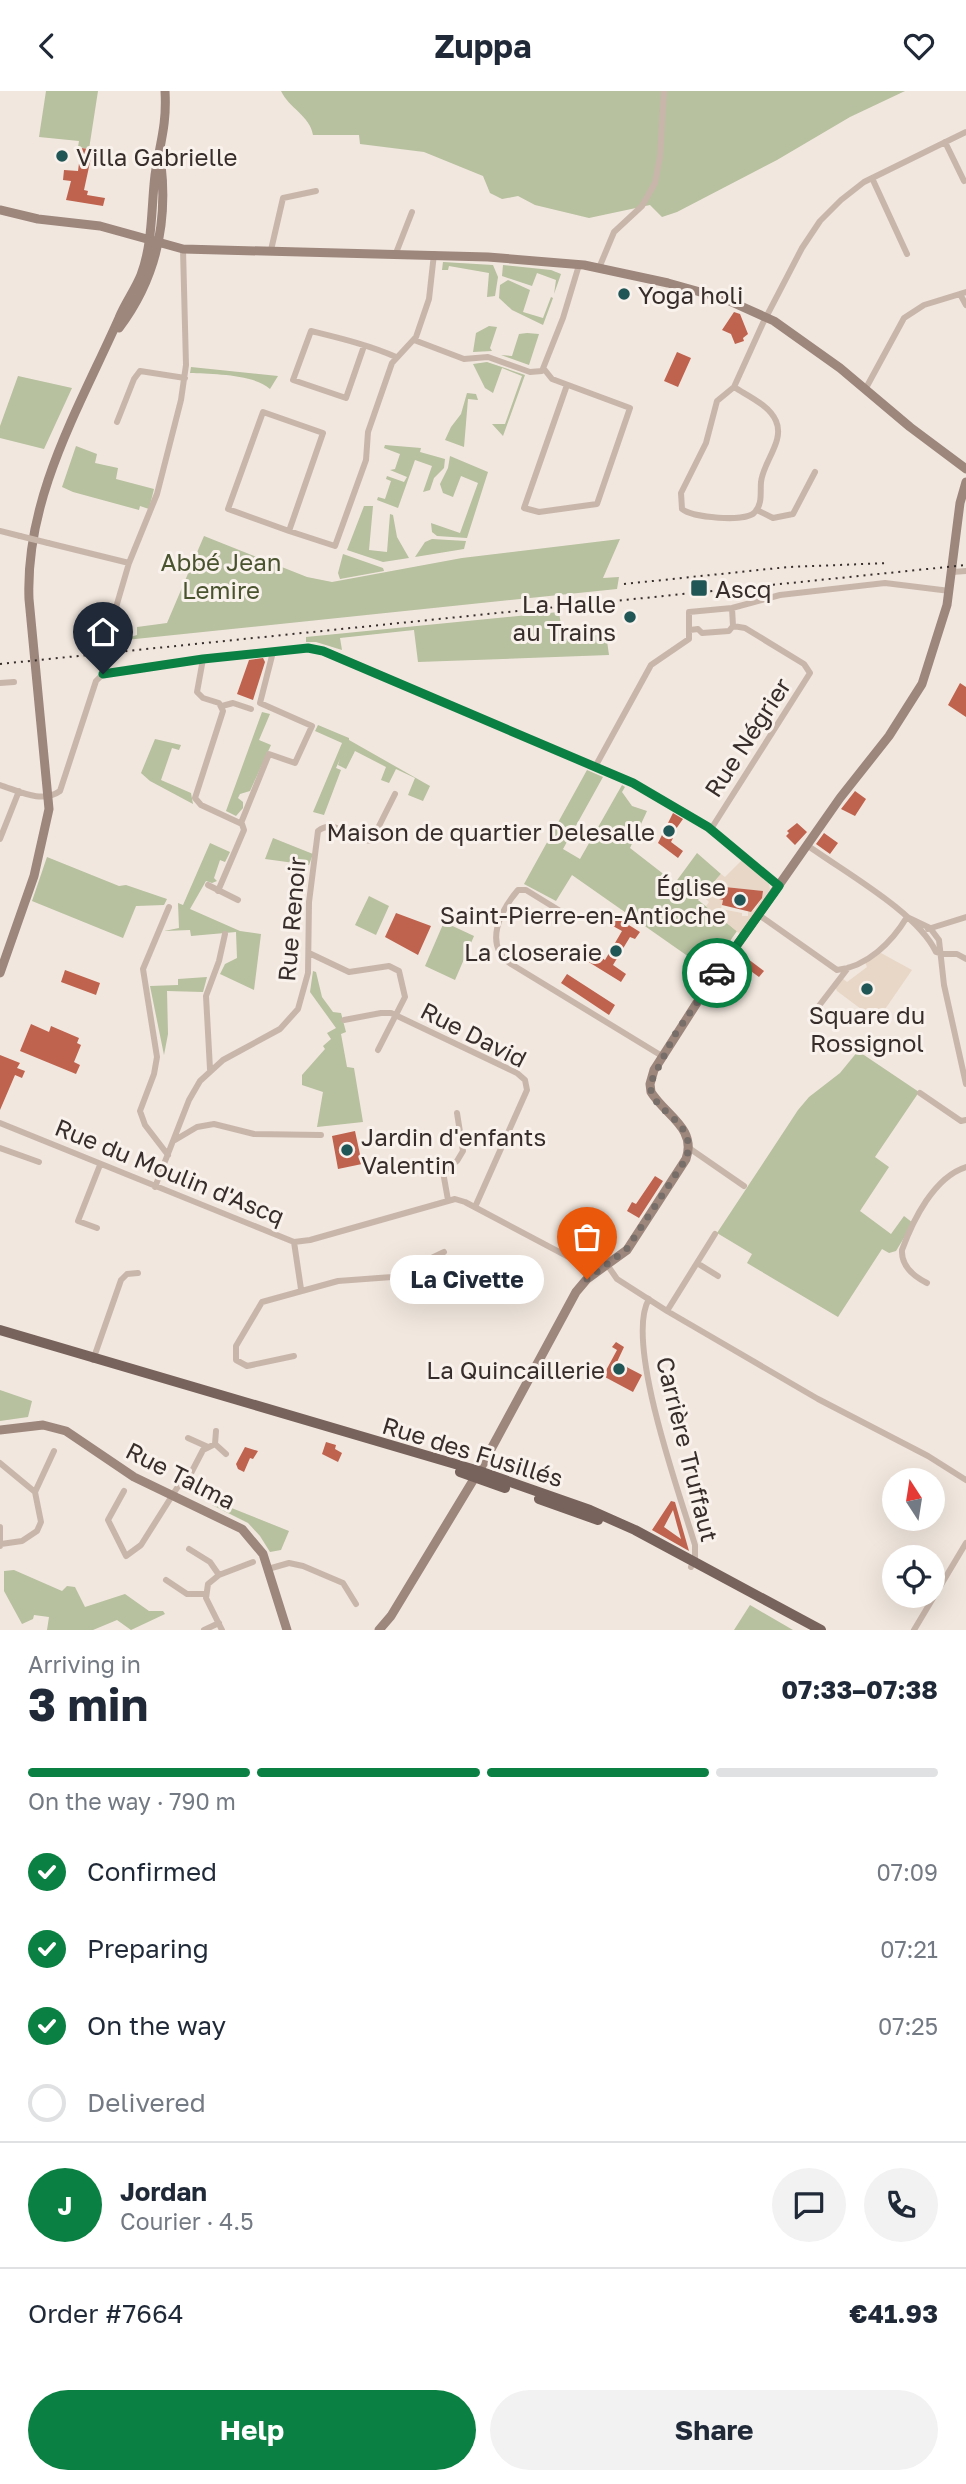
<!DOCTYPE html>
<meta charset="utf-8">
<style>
:root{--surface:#fff;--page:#f2f2f3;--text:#1f2937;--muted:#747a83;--line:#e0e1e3;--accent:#0b8043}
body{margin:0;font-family:"Golos Text",sans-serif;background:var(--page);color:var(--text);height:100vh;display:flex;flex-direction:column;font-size:26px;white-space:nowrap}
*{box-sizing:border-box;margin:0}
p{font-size:23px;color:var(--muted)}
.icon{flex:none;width:38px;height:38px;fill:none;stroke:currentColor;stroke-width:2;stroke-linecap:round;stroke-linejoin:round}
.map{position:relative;height:1539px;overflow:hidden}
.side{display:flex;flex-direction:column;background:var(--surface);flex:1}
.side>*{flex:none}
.needle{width:46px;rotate:348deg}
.tools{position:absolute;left:882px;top:1377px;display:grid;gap:14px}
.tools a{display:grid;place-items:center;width:63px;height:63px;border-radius:50%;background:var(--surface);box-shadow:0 7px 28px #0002;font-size:35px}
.pin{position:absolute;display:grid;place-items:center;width:60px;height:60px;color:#fff;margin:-72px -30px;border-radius:50% 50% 50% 0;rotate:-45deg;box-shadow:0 0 7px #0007}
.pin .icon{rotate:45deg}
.courier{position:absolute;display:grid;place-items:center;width:70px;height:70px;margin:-35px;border:5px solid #0b8043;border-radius:50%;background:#fff;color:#222;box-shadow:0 2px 9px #0007}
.bubble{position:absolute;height:49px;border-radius:24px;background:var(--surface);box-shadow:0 7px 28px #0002;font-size:23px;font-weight:700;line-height:49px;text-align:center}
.overview em{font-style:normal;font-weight:700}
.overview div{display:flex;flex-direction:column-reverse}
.overview{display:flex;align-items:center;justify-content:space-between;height:119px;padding:0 28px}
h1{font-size:46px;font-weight:700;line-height:52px}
.bar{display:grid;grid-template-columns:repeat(4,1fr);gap:10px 7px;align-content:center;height:84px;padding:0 28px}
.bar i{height:9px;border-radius:5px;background:var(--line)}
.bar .current{background:var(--accent)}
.bar p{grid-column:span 4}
.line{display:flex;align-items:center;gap:18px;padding:0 28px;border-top:2px solid var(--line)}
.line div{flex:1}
.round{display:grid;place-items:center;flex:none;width:74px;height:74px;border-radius:37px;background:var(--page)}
ol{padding:0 28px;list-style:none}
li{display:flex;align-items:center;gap:21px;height:77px}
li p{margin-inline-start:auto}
li .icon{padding:7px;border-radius:50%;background:var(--accent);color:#fff;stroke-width:4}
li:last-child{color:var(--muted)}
li i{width:38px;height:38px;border:4px solid var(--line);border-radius:50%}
.button{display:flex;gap:14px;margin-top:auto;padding:14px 28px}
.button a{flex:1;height:80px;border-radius:42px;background:var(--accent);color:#fff;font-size:28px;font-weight:700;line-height:80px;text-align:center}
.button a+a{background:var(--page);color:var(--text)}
header{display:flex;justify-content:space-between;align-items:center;height:91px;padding:0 28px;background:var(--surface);font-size:32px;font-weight:700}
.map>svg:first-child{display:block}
</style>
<header><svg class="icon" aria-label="back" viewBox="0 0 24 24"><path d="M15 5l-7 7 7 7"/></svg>Zuppa<svg class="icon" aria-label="heart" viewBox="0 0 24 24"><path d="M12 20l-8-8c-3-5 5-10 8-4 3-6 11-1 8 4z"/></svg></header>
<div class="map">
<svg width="966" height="1539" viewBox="0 0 966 1539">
<rect width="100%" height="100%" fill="#f1e7de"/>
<path fill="#b7c09f" d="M 46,0 L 98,0 L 89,58 L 78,56 L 79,50 L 39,46 Z
M 281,0 L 905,0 L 850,26 L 777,69 L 677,121 L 662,126 L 650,114 L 589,127 L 535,114 L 518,105 L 502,108 L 490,102 L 483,85 L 424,61 L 360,53 L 359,44 L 313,44 C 310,25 289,17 281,0 Z
M 443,171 L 493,174 L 498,186 L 495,205 L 487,206 L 489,182 L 449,175 L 448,179 L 442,179 Z
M 503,174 L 551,179 L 561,183 L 554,203 L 556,189 L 537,182 L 532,195 L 502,185 Z
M 508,189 L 530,199 L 523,221 L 543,227 L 551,206 L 553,207 L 543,234 L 512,219 L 499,207 L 500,194 Z
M 489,235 L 497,236 L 490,257 L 492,260 L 473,261 L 476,242 Z
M 527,242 L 539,243 L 529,274 L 501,264 L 512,265 L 519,243 Z
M 487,271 L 525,284 L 503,345 L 492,333 L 505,333 L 522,285 L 502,277 L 493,302 L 485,297 L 473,273 Z
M 191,276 L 278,285 L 270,298 C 254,283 211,283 190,282 Z
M 18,285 L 72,297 L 44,358 L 0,347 L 0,335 Z
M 467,302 L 476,303 L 478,309 L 468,308 L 464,356 L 445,349 L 451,336 L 461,323 Z
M 385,354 L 421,357 L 420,361 L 445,368 L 444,377 L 434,387 L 430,399 L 423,401 L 432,375 L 415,369 L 398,417 L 377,409 L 378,406 L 385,408 L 391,390 L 386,388 L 387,385 L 404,391 L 407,386 L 390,379 L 395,378 L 400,363 L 384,357 Z
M 76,355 L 97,363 L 95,372 L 118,377 L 116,388 L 154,398 L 149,418 L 140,415 L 139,419 L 73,401 L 62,396 Z
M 450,365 L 488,381 L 467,447 L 437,445 L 432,441 L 431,432 L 460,442 L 478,392 L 461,385 L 453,406 L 443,402 L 440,393 L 448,377 Z
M 364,415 L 373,415 L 369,459 L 387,461 L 390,423 L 393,424 L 397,446 L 409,467 L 383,471 L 347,459 Z
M 204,445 L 307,486 L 332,491 L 462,467 L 620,448 L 603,487 L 619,486 L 617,498 L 116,550 L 137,544 L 137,536 L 167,532 Z
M 432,448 L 466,450 L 464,458 L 415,466 L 425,451 Z
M 343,463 L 383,477 L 384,480 L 340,488 L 338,482 Z
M 559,521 L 563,548 L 606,543 L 609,564 L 418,571 L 414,539 L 340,547 L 342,559 L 316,551 L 306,551 L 306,546 Z
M 262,621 L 270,623 L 259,649 L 271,654 L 250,700 L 240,703 L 238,707 L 243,711 L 243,717 L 236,725 L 226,720 Z
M 318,634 L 349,647 L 349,649 L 430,695 L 423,710 L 408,704 L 415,687 L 396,678 L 389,692 L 381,689 L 386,676 L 355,660 L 346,678 L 338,674 L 340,668 L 336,677 L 341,679 L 324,724 L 313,721 L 342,652 L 315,640 Z
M 155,648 L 181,654 L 179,659 L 172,657 L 161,689 L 191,702 L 193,713 L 150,690 L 141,682 Z
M 587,679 L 603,686 L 563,758 L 580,768 L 622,694 L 625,696 L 622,701 L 632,715 L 647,720 L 630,757 L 675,792 L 697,762 L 721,783 L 698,809 L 737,840 L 709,880 L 572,784 L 556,810 L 524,793 Z
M 273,747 L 313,763 L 309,774 L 265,768 Z
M 210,752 L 230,761 L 225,771 L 220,769 L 214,787 L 217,790 L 212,792 L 206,790 L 190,818 L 240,840 L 261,843 L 254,899 L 220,883 L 225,873 L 237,867 L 236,841 L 191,845 L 190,839 L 164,840 L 179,837 L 178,812 L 183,814 Z
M 47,766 L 119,795 L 126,794 L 167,808 L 164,814 L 136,815 L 123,847 L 32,810 Z
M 369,805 L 389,815 L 376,844 L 355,834 Z
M 444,831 L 474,845 L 455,889 L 425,875 Z
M 313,880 L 316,881 L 322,906 L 333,921 L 341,922 L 346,941 L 341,943 L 347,976 L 354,977 L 363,1031 L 317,1036 L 323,1001 L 302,994 L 302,984 L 325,958 L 323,955 L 331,948 L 327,942 L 336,937 L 310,901 Z
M 207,886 L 203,901 L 167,900 L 168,943 L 164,964 L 150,895 L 178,894 L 178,888 Z
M 858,960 L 919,1001 L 875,1066 L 889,1076 L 860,1120 L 891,1143 L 904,1125 L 913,1132 L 896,1160 L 889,1162 L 882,1158 L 838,1226 L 747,1172 L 752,1163 L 717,1142 L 798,1019 L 809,1006 L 840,982 Z
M 0,1299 L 32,1310 L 28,1326 L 0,1330 Z
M 214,1410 L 289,1440 L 281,1459 L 270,1461 L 260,1445 L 248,1432 L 212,1414 Z
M 14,1479 L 62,1500 L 67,1495 L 75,1496 L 85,1516 L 125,1503 L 149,1520 L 163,1520 L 165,1523 L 131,1539 L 117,1529 L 93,1539 L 47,1539 L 49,1526 L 34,1524 L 33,1528 L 22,1533 L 4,1500 L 4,1480 Z
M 750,1514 L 793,1539 L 734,1539 Z"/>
<path fill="#e8d7c6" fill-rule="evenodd" d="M 742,769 L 769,793 L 770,798 L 740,843 L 706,815 L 709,811 L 702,804 L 721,783 L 725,786 ZM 725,796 L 761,800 L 761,808 L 755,819 L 748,820 L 748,825 L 742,825 L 742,822 L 721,818 L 723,809 L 719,808 L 720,801 L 724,801 Z
M 881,862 L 912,879 L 877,930 L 837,900 L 835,895 L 842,887 L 847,891 L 867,876 L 865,871 Z"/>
<path fill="#bf624e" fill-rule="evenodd" d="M 81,57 L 89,58 L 88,61 L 92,62 L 84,99 L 88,100 L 87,104 L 105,107 L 103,115 L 66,109 L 71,90 L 63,89 L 64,79 L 78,80 Z
M 734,221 L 740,223 L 748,243 L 743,247 L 744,250 L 735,253 L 731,243 L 722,239 Z
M 677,261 L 691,267 L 678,296 L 664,290 Z
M 263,567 L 265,571 L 253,609 L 237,603 L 249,569 Z
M 960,592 L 966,596 L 966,626 L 948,614 Z
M 855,700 L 866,708 L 855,725 L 841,718 Z
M 673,722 L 683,728 L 671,745 L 673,747 L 671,751 L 683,760 L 678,767 L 658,752 Z
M 797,732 L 807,741 L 795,754 L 786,745 L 789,742 L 787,740 Z
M 824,742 L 838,752 L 830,763 L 816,753 Z
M 725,796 L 763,800 L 762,807 L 751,821 L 722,814 L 723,809 L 719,808 L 720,800 L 724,801 Z
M 396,822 L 431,835 L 418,864 L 385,846 Z
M 616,826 L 640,841 L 635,848 L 630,846 L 613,874 L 626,883 L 621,891 L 587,870 L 592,861 L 605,869 L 622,840 L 611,834 Z
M 740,862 L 764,880 L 759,886 L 741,873 L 739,876 L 734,871 Z
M 65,879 L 100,892 L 96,904 L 61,891 Z
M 567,883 L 615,914 L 609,924 L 561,892 Z
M 31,933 L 49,941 L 51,935 L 79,947 L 77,952 L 81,954 L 74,971 L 80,974 L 76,983 L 20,960 Z
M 0,964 L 20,972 L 17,977 L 25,980 L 22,987 L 15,984 L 0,1019 Z
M 355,1040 L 362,1073 L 338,1078 L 332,1045 Z
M 655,1085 L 663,1090 L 639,1127 L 627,1120 L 632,1111 L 636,1113 Z
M 616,1251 L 624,1256 L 617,1271 L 642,1284 L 633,1301 L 603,1285 L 617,1259 L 612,1256 Z
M 326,1351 L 336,1354 L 335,1358 L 342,1362 L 338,1371 L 322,1363 Z
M 245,1356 L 258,1360 L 253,1368 L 250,1367 L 244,1381 L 238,1378 L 236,1373 Z
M 671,1410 L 675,1411 L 689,1460 L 652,1439 ZM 673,1419 L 677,1434 L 681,1448 L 664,1436 Z"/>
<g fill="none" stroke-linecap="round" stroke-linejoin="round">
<path stroke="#c9b6ab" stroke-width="6" d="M 945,51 L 964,90
M 872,87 L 907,163
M 271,159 L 283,107 L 316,100
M 396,162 L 412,121
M 599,177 L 614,141 L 642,115 L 655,92 L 660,66 L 664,0
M 960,203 L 966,214
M 414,249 L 464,268 L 488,266 L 530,281 L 542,280 L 563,227 L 579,174
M 364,255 L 346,307 L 293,289 L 311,240 C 339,247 369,254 396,266
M 544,278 L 552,288 L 630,317 L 597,413 L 539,421 L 524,417 L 567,294
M 734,296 C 748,305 769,314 776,330 C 785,350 763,371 761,391 C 760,402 763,413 754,422 C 744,431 693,427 682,418 L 681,402 L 706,352 L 717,310 L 734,296 L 763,232 L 802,157 L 820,130 L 841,109 L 864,91 L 966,41
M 866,297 L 904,227 L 924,214 L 966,201
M 263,321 L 323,342 L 289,440 L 228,418 Z
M 117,331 L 134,288 L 140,280 L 185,287
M 757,419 L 773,427 L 793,423 L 815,381
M 0,440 L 20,445
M 289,440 L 335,455 L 366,369 L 368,341 L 392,272 L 416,246 L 429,208 L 434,163
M 48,452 L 129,472
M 952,481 L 966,480
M 690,539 L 698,538 L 702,542 L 729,540 L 733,535 L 732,517
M 107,547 L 129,472 L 157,403 L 181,309 L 186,274 L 183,158
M 203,568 L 197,601 L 203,607 L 219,612 L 223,620 L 195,707 L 201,714 L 242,733 L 244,739 L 218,800
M 0,592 L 14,591
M 222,615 L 233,612 L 251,618
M 595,676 L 651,574 L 689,548 L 689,521 L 732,517 L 780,504 L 885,492 L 950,500
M 0,694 C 19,700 42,713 60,700 L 96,590 L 103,583 L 192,569 L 308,557 L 333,563 L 633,692 L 708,736 L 779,795
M 241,732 L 269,663 L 295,672 L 312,635 L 260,612 L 273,561
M 711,738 L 810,582 L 804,573 L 745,537 L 733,535
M 0,748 L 19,700
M 807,754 C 844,781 917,821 936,861 L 942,863
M 208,794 L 238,809
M 565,823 L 526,799 L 518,799 C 500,820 483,854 511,873 L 662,965
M 759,824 L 837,879 C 867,876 892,851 907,826
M 907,826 L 930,837 L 939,849 L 944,894 L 966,993
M 928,838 L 966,826
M 309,862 L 349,881 L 389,875 L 399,880 L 405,906 L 378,959
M 942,863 L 957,863 L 966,868
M 815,920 L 848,877
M 344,929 L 381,922 L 391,922 L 517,982 L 525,989 L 527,999 L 475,1116
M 210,978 L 206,905 L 219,870 L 225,843
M 920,1002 L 961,1030 L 966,1029
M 0,1032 L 294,1151 L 310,1149 L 455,1108 L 465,1111 L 597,1181
M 175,1049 L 197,1036 L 214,1033 L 254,1043 L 321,1044
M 0,1057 L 39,1071
M 689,1057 L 744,1095
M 168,1064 L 145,1034 L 140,1020 L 154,983 L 157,966 L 143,878 L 169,816
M 155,1096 L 189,1009 L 200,990 L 223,969 L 280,938 L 298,918 L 308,882 L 309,811 L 318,740 C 336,725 353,754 372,749 L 395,703
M 448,1109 L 443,1081 L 457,1070 L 463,1060 L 457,1022
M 97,1137 L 78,1130 L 100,1074
M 294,1151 L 301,1198
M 697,1172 L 718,1185
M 608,1175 L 617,1188 L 667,1220 L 818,1308 L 928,1365 L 966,1389
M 927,1192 C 913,1185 901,1175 902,1159 C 913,1129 934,1086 966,1076
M 649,1208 C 624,1250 680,1404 695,1454 L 695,1467 L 691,1476
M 667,1220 L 715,1143
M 294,1265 L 247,1275 L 236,1269 L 236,1255 L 262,1211 L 338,1190 L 392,1186 L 444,1161
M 93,1269 L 121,1189 L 127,1183 L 138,1182
M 188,1347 L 208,1356
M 215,1353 L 226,1363
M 0,1372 L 35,1401 L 41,1431 L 37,1440 L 22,1450 L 1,1453
M 124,1400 L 108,1429 L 126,1465 L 141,1454 L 177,1397 L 190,1384 L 203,1359 L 215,1353 L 216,1340
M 35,1401 L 54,1360
M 0,1436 L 0,1455
M 189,1458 L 210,1471 L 219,1484
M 268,1478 L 289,1472 L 303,1475 L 343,1492 L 356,1513
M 166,1489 L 187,1503 L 205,1503
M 204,1539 L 219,1532
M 222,1539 L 206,1507 L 208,1493 L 219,1484 L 253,1471
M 914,1539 L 966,1452"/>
<path stroke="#9d867c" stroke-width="9" d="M 0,119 L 38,128 L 100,135 L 183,158 L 488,166 L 584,174 L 668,192 L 725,208 L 774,230 L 840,277 L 910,336 L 966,378
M 119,237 C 156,188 168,134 161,73
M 0,882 L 34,785 L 49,718 L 29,508 C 25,407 79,317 119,227 C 125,212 135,199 141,184 C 153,152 151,117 155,84 C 160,52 167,34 165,0
M 0,1339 L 43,1334 L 66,1340 L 134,1386 L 242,1438 L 263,1463 L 287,1539
M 379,1539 L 391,1525 L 483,1373 L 576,1201 L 587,1188 L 627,1159 L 686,1068 C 697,1037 665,1024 651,1001 L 650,993 L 654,979 L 700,907 L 840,707 L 889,645 L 922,593 L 947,514 L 960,412 L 966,391"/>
<path stroke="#78635c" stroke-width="10" d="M 0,1239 L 479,1380 L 590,1419 L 635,1439 L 821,1539
M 460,1381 L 505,1397
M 539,1408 L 598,1429"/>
<path stroke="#372d2a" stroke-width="2" stroke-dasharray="2 5" stroke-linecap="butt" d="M 624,493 L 788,476 L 889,472
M 0,573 L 966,474"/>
<path stroke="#c9b6ab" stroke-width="6" d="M 20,445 L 48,452"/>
</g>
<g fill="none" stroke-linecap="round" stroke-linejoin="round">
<path stroke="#786e69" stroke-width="7" stroke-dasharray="0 12.6" d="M 587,1188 L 626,1159 L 686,1068 C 699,1028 651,1024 650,993 L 674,945 L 717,882"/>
<path stroke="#0b8043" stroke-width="9" d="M 103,583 L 203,568 L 308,557 L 323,560 L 633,692 L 708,736 L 779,795 L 717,882"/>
</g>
<g fill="#215656" stroke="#f9f1eb" stroke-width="2.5">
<circle cx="62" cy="65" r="7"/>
<circle cx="624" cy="203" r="7"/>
<rect x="690" y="488" width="18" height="18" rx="3.5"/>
<circle cx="630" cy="526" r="7"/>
<circle cx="669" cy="740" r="7"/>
<circle cx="740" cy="809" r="7"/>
<circle cx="616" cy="860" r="7"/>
<circle cx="867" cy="898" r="7"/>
<circle cx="347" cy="1059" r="7"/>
<circle cx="619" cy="1278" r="7"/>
</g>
<g text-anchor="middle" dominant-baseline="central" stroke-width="6" stroke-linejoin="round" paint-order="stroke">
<g font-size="24" fill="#372d2a" stroke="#f9f1eb" text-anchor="end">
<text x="76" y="65" text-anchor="start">Villa Gabrielle</text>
<text x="638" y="203" text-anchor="start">Yoga holi</text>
<text x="715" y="497" text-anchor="start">Ascq</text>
<text x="616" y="512">La Halle<tspan x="616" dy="28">au Trains</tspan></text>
<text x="655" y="740">Maison de quartier Delesalle</text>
<text x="726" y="795">Église<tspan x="726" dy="28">Saint-Pierre-en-Antioche</tspan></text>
<text x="602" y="860">La closeraie</text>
<text x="867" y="923" text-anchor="middle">Square du<tspan x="867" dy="28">Rossignol</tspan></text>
<text x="361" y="1045" text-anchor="start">Jardin d'enfants<tspan x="361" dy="28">Valentin</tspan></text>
<text x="605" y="1278">La Quincaillerie</text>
</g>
<g font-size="24" fill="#49542f" stroke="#f9f1eb">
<text x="221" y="470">Abbé Jean<tspan x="221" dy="28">Lemire</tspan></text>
</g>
<g font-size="24" fill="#372d2a" stroke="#f9f1eb">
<text transform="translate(747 646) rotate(-57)">Rue Négrier</text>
<text transform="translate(291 828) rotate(-85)">Rue Renoir</text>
<text transform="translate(474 943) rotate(27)">Rue David</text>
<text transform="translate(170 1080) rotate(22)">Rue du Moulin d'Ascq</text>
<text transform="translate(688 1358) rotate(76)">Carrière Truffaut</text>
<text transform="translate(473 1360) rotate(17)">Rue des Fusillés</text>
<text transform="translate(181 1384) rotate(27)">Rue Talma</text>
</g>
</g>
</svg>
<div class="tools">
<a><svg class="needle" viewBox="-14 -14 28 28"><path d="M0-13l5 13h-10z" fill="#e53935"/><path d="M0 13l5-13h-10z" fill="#747a83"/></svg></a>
<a><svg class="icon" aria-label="locate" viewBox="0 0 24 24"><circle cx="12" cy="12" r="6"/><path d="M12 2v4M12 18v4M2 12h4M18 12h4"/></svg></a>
</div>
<div class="pin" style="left:587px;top:1188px;background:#ea580c"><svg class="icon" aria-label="bag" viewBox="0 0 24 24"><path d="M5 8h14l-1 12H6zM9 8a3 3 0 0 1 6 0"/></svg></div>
<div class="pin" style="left:103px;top:583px;background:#1f2937"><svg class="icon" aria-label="home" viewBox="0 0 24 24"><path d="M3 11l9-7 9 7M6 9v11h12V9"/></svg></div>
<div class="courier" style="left:717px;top:882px"><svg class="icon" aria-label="car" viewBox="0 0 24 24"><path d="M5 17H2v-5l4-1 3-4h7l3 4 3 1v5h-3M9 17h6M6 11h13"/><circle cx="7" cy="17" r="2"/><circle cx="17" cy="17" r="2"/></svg></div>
<div class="bubble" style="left:390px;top:1164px;width:154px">La Civette</div>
</div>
<section class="side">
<div class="overview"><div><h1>3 min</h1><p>Arriving in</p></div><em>07:33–07:38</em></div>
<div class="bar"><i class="current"></i><i class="current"></i><i class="current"></i><i></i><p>On the way · 790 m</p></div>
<ol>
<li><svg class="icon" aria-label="check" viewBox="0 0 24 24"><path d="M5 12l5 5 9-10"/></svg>Confirmed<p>07:09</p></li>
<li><svg class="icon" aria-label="check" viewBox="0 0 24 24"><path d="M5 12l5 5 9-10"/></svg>Preparing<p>07:21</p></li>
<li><svg class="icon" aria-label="check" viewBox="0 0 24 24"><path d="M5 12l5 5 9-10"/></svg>On the way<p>07:25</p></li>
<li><i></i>Delivered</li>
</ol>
<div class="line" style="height:126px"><b class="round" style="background:var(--accent);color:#fff">J</b><div><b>Jordan</b><p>Courier · 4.5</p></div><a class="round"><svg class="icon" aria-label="chat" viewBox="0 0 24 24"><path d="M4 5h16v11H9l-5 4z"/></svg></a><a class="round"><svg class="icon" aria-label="phone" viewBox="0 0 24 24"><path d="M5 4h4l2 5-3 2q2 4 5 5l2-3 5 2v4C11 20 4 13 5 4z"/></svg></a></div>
<div class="line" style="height:91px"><div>Order #7664</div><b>€41.93</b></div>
<div class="button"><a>Help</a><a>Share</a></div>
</section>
